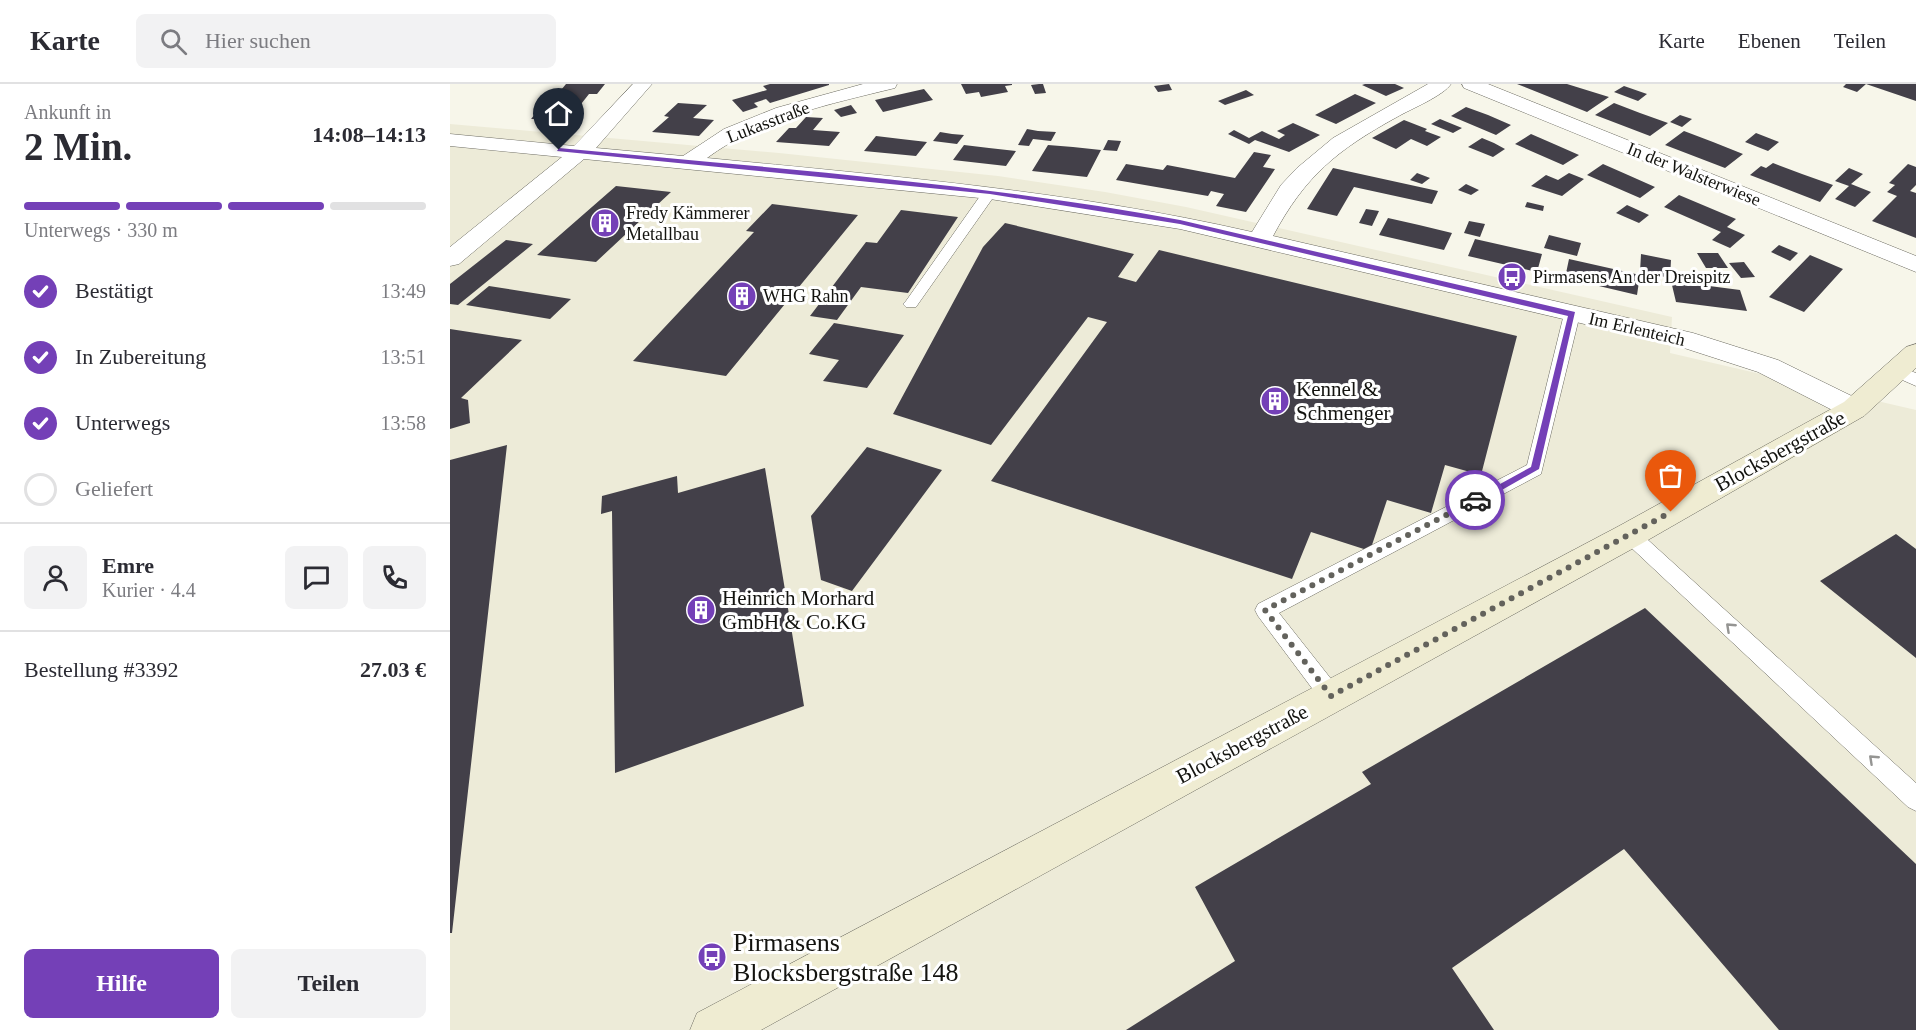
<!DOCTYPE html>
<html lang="de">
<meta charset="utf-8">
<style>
:root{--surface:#fff;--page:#f2f2f3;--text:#2b2b33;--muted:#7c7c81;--line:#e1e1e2;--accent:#7440b7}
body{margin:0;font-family:Georgia,serif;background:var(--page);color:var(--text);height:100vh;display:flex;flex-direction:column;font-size:22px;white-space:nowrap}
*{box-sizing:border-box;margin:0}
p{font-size:20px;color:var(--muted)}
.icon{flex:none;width:33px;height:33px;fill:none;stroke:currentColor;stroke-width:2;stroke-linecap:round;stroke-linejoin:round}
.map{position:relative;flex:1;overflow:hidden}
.drawer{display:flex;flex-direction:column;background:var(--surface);width:450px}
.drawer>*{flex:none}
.pin{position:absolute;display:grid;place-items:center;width:51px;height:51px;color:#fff;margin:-62px -26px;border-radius:50% 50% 50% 0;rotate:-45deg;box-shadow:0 0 6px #0007}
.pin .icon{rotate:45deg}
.courier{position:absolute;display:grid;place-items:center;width:60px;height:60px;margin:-30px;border:4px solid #7440b7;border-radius:50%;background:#fff;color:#222;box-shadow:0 2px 8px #0007}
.summary em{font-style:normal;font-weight:700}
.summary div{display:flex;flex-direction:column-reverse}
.summary{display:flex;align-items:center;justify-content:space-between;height:102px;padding:0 24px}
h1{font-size:39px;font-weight:700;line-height:45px}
.bar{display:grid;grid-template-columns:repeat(4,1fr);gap:9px 6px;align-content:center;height:72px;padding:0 24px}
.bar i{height:8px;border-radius:4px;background:var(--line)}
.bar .on{background:var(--accent)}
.bar p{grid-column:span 4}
.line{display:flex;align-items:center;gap:15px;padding:0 24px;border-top:2px solid var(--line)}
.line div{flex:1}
.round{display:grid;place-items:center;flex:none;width:63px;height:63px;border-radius:9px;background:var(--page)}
ol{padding:0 24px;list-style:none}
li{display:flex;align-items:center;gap:18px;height:66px}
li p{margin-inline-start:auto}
li .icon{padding:6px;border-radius:50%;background:var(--accent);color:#fff;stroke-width:4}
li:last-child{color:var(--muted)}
li i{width:33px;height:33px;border:3px solid var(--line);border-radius:50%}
.button{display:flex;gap:12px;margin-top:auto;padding:12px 24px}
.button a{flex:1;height:69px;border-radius:9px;background:var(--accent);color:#fff;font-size:24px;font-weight:700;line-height:69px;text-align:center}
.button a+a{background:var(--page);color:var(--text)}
header{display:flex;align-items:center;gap:36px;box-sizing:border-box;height:84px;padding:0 30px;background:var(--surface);border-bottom:2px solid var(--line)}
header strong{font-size:28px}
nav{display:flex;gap:33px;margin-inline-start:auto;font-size:21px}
.search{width:420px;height:54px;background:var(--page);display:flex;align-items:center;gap:15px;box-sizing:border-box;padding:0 21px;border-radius:9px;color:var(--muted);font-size:22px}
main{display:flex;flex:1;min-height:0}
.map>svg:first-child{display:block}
</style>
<header>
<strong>Karte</strong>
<div class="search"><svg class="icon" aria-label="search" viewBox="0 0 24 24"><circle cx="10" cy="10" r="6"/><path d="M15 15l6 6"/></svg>Hier suchen</div>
<nav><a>Karte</a><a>Ebenen</a><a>Teilen</a></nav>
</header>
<main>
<section class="drawer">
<div class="summary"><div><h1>2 Min.</h1><p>Ankunft in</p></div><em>14:08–14:13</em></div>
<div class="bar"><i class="on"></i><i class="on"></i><i class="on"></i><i></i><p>Unterwegs · 330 m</p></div>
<ol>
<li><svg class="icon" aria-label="check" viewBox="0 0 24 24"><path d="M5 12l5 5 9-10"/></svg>Bestätigt<p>13:49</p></li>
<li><svg class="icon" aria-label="check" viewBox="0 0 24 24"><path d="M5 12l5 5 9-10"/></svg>In Zubereitung<p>13:51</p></li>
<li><svg class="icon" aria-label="check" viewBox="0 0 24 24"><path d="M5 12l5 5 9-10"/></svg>Unterwegs<p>13:58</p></li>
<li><i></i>Geliefert</li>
</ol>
<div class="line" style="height:108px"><a class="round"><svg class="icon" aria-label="person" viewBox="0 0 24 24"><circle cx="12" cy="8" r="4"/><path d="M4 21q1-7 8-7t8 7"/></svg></a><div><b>Emre</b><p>Kurier · 4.4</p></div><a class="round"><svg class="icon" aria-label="chat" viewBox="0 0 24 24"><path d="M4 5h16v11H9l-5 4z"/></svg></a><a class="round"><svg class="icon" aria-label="phone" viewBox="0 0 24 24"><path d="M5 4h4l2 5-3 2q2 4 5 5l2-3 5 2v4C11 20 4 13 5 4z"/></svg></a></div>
<div class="line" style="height:78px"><div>Bestellung #3392</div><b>27.03 €</b></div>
<div class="button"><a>Hilfe</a><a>Teilen</a></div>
</section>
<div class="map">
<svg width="1466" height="946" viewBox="0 0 1466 946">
<rect width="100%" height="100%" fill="#f7f6ea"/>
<path fill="#edebd8" d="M 0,40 L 329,69 L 548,92 L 655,108 L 736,123 L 1222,233 L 1220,269 L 1466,326 L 1466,946 L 0,946 Z"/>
<path fill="#434049" d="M 116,0 L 155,0 L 147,10 L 139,10 L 120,34 L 81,35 L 101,11 L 107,11 Z
M 320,0 L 379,0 L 379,1 L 320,19 L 316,15 L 304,19 L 308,23 L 293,28 L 282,16 L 317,6 L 313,2 Z
M 511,0 L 562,0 L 562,1 L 555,2 L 558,8 L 531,13 L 529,8 L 516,10 Z
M 589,0 L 593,0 L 596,9 L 585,10 L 581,1 Z
M 719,0 L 722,6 L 708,8 L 704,2 Z
M 915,0 L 945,0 L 954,4 L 936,12 L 912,1 Z
M 1067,0 L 1117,0 L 1159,13 L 1137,28 Z
M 1396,0 L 1416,0 L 1407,8 L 1393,3 Z
M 1416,0 L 1466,0 L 1466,17 Z
M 1174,2 L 1197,10 L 1188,17 L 1164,8 Z
M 474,5 L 483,16 L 433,28 L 425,16 Z
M 796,6 L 804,11 L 775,21 L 768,17 Z
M 905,10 L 926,19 L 886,40 L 865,31 Z
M 228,19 L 257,21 L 243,34 L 264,36 L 249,52 L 202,48 L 219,33 L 214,32 Z
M 1164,19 L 1190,29 L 1218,39 L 1200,52 L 1145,31 Z
M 401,21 L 407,29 L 391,33 L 384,26 Z
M 1016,23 L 1038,31 L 1061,41 L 1046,51 L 1001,32 Z
M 1230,31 L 1242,35 L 1232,43 L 1220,38 Z
M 356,33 L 373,34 L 363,46 L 390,48 L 379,62 L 326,58 L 339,44 L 346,44 Z
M 990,35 L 1012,44 L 1003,49 L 981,40 Z
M 954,36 L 977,45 L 975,47 L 991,53 L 977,62 L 961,55 L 946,65 L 922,54 Z
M 843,39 L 870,51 L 839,68 L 805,56 L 799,60 L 778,50 L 784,46 L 799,54 L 812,47 L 829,55 L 835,51 L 827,47 Z
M 577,45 L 588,47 L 606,48 L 601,57 L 583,55 L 579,62 L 568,61 Z
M 1234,47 L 1263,58 L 1293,70 L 1275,84 L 1215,61 Z
M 490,48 L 502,50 L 514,51 L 507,60 L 483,57 Z
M 1306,49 L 1329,58 L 1318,67 L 1295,58 Z
M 1081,50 L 1104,60 L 1129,71 L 1113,81 L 1065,60 Z
M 426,52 L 451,55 L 477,58 L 466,72 L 414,67 Z
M 1032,54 L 1044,59 L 1055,65 L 1043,73 L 1018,63 Z
M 658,56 L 671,57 L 667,67 L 653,66 Z
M 514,61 L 539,64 L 566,67 L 556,82 L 503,76 Z
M 598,61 L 623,63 L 651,66 L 637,93 L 582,87 Z
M 804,68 L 821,71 L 813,83 L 825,85 L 796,128 L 766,122 L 774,110 L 761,107 L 758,112 L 666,96 L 676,80 L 713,86 L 717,81 L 785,94 Z
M 1323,79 L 1352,90 L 1383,101 L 1370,118 L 1300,91 L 1311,82 L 1316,84 Z
M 1153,80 L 1178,91 L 1205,103 L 1190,114 L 1137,91 Z
M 1458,80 L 1466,83 L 1466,101 L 1460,107 L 1466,109 L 1466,154 L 1422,137 L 1447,112 L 1437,108 L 1445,101 L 1439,99 Z
M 883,84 L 988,107 L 982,120 L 904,103 L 887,132 L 857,125 Z
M 1399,84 L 1413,90 L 1401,100 L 1421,108 L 1405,123 L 1385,115 L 1399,102 L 1385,97 Z
M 967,89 L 980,94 L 972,100 L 960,96 Z
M 1119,89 L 1134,95 L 1112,112 L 1081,102 L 1096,91 L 1108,96 Z
M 1016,100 L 1029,106 L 1021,111 L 1008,106 Z
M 166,102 L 221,108 L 146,178 L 87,171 Z
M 1229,111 L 1286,135 L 1277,143 L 1295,151 L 1280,164 L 1262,156 L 1271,148 L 1214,123 Z
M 1077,118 L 1094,122 L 1093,127 L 1075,123 Z
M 322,120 L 408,131 L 276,292 L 183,277 L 304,148 L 296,147 Z
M 1177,121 L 1199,131 L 1189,139 L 1166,129 Z
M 916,125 L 929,127 L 922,142 L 909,139 Z
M 451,126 L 508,133 L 458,209 L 411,203 L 387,236 L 360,232 L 416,158 L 427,159 Z
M 938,134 L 969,141 L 1002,149 L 994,166 L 929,151 Z
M 1019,137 L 1035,140 L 1030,153 L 1014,149 Z
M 555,139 L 684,170 L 668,193 L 686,198 L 709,166 L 1067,252 L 1031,391 L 995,381 L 981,429 L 937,416 L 920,467 L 861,448 L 842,495 L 541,397 L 657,238 L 638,233 L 541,361 L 443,330 L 533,163 Z
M 1099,151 L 1131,159 L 1127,172 L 1094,164 Z
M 1025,155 L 1092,170 L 1087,188 L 1018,172 Z
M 56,156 L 83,160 L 8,221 L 0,220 L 0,200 Z
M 1329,161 L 1348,169 L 1340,177 L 1321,168 Z
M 1247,169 L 1268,169 L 1278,184 L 1256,184 Z
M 1191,170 L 1221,176 L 1220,194 L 1190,188 Z
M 1360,171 L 1393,185 L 1354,228 L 1319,213 Z
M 1119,175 L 1190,191 L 1187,211 L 1115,194 Z
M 1294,178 L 1305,193 L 1291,194 L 1279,179 Z
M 1221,197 L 1290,206 L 1297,227 L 1226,218 Z
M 39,202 L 121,215 L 100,235 L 16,221 Z
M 384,239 L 454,251 L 417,304 L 373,297 L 389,276 L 359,270 Z
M 0,245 L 72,256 L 11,314 L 18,316 L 20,339 L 0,345 Z
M 57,361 L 2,849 L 0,849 L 0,376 Z
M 417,363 L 492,386 L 402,507 L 371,496 L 361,432 Z
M 315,384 L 354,622 L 165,689 L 162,427 L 151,430 L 152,412 L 227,392 L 228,409 Z
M 1446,450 L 1466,465 L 1466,574 L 1370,497 Z
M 1195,524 L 1466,780 L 1466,946 L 1329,946 L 1174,765 L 1002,884 L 1044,946 L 676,946 L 785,877 L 745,803 L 921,700 L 912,688 Z"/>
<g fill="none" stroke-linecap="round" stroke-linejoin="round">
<g stroke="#6b6a60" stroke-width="1">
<path id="lane" d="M 540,104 L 547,108 L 466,223 L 456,223 L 453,220 L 456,217 L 535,105 Z
M 1122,225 L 1130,230 L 1091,390 L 829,529 L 889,605 L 892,612 L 889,619 L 881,622 L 873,619 L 808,532 L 805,526 L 808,520 L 1077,381 L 1114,230 Z
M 1447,282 L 1466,289 L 1466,302 L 1441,291 L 1439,287 Z
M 1180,443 L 1187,446 L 1466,699 L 1466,727 L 1458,723 L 1173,456 L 1170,451 L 1173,446 Z"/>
</g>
<g stroke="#6b6a60" stroke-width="1">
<path id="street" d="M 183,0 L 202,0 L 146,64 L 233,72 L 274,45 L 326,24 L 413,0 L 447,0 L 445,4 C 380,20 311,34 257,74 C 440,92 623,107 802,148 L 831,101 L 847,84 L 883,54 L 978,0 L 1001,0 C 993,12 961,25 947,33 C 887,66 855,92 823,152 L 1243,249 L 1328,276 L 1414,318 L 1418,325 L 1414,332 L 1404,335 L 1394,332 L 1308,288 L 1228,262 L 730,145 L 540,115 L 134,75 L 9,180 L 0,182 L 0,163 L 112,73 L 0,62 L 0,50 L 124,62 Z
M 1012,0 L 1038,0 L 1466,172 L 1466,188 L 1014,4 Z"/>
</g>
<g stroke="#6b6a60" stroke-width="1">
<path id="secondary" d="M 1466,260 L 1466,284 L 1414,332 L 1191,460 L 311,946 L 240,946 L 247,929 L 1169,442 L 1394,318 L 1456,263 Z"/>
</g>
<use href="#lane" fill="#fff" fill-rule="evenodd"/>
<use href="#street" fill="#fff" fill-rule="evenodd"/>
<use href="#secondary" fill="#efecd2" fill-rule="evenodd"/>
</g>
<defs><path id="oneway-chevron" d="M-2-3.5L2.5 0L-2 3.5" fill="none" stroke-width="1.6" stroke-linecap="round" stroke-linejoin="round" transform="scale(1.5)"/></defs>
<g stroke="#959593">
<use href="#oneway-chevron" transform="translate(1280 543) rotate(-137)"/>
<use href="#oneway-chevron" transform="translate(1423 675) rotate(-137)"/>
</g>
<path fill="#7440b7" d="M 109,64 C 317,84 526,98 730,136 L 1125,228 L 1089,385 L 1029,419 L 1021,416 L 1081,383 L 1118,232 L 730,140 L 540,110 L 107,67 Z"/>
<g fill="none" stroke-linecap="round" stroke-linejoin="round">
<path stroke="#63625c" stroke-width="6" stroke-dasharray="0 10.8" d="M 1025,416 L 815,526 L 881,612 L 1221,428"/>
</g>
<defs>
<g id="building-disc" transform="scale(1.5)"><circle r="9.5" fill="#7440b7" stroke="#fff"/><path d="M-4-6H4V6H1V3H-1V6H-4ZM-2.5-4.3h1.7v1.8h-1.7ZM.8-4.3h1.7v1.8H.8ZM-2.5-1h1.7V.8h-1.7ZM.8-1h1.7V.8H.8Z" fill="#fff"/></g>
<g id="bus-disc" transform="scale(1.5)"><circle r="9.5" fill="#7440b7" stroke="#fff"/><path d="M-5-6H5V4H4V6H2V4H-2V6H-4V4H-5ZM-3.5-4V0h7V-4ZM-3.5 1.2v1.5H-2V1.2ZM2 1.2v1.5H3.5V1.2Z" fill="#fff"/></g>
</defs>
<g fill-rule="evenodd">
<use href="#building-disc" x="155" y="139"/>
<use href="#bus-disc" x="1062" y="193"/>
<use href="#building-disc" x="292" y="212"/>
<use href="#building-disc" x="825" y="317"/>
<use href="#building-disc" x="251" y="526"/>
<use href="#bus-disc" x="262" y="873"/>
</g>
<g text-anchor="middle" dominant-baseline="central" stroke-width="6" stroke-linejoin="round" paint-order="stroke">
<g font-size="18" fill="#13130f" stroke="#fff">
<text transform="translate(318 38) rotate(-21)">Lukasstraße</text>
<text transform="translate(1244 90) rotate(22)">In der Walsterwiese</text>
<text transform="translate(1187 245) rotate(13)">Im Erlenteich</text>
</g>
<g font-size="18" fill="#13130f" stroke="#fff" text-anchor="start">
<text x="176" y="129">Fredy Kämmerer<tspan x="176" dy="21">Metallbau</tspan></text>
<text x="1083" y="193">Pirmasens An der Dreispitz</text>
<text x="313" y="212">WHG Rahn</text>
</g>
<g font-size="21" fill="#13130f" stroke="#fff" text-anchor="start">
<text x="846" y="305">Kennel &amp;<tspan x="846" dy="24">Schmenger</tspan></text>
<text x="272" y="514">Heinrich Morhard<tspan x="272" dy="24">GmbH &amp; Co.KG</tspan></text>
</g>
<g font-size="21" fill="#13130f" stroke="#fff">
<text transform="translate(1330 367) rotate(-29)">Blocksbergstraße</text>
<text transform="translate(792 660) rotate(-28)">Blocksbergstraße</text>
</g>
<g font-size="26" fill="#13130f" stroke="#fff" text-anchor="start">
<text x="283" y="858">Pirmasens<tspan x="283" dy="30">Blocksbergstraße 148</tspan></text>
</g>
</g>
</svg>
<div class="pin" style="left:1221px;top:428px;background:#ea580c"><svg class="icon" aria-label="bag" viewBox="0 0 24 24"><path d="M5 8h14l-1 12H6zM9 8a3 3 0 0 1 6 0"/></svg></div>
<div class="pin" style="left:109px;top:66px;background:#1f2937"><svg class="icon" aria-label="home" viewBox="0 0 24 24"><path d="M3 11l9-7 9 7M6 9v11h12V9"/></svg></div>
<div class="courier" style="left:1025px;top:416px"><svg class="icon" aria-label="car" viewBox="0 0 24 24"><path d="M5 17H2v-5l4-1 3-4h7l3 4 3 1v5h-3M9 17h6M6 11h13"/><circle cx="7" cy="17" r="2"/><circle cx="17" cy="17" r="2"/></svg></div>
</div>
</main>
